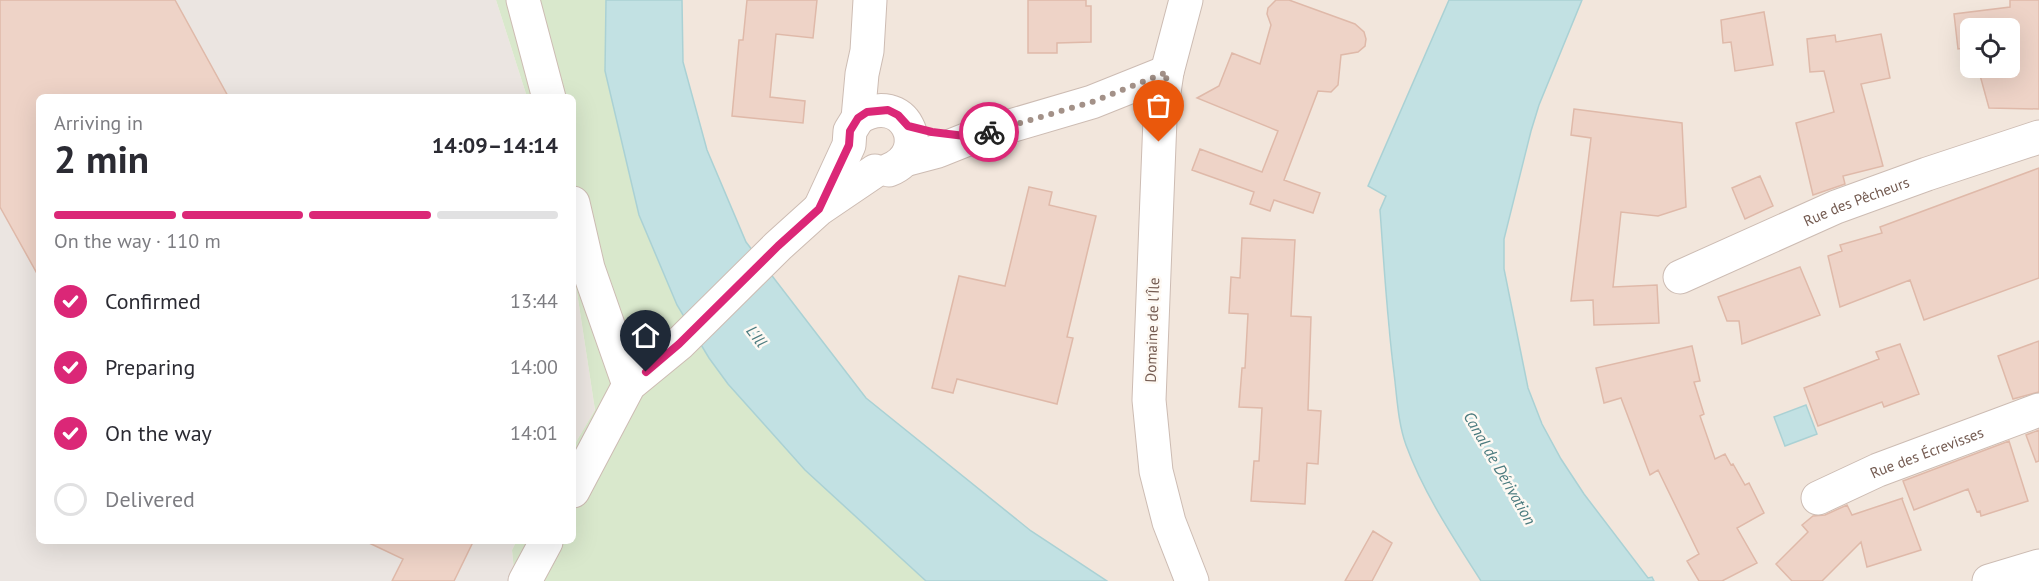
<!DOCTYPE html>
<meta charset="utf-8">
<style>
:root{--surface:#fff;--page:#f2f2f3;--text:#2b2b33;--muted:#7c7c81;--line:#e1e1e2;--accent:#db2777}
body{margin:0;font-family:"PT Sans",sans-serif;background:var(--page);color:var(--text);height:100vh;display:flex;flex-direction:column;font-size:22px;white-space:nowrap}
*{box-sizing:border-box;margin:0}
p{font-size:20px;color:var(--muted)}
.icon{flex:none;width:33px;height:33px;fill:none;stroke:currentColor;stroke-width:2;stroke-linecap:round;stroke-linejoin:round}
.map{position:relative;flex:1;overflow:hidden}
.side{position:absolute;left:36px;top:94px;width:540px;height:450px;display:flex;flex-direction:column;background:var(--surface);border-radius:9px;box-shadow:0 6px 24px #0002}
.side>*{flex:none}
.fabs{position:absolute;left:1960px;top:18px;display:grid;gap:12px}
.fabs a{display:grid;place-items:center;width:60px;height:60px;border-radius:9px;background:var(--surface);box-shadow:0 6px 24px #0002;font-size:30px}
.pin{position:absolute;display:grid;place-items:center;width:51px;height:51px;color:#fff;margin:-62px -26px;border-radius:50% 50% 50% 0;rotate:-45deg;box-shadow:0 0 6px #0007}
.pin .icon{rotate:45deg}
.courier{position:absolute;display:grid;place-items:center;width:60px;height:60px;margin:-30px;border:4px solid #db2777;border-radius:50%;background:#fff;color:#222;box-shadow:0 2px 8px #0007}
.overview em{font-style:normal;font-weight:600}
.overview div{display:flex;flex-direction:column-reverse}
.overview{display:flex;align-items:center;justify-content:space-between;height:102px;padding:0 18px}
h1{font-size:39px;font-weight:600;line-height:45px}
.bar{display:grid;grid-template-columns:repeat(4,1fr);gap:9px 6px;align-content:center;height:72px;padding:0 18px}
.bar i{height:8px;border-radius:4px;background:var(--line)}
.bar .selected{background:var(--accent)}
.bar p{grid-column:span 4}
ol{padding:0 18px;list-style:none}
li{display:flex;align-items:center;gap:18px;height:66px}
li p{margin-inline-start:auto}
li .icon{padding:6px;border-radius:50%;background:var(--accent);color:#fff;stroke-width:4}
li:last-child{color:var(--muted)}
li i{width:33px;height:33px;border:3px solid var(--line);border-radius:50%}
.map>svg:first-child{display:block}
</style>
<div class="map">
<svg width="2039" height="581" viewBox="0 0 2039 581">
<rect width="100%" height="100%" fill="#fbf4ed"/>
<path fill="#f2e6dc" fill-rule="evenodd" d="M 682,0 L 1449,0 L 1368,185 L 1386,196 L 1380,210 L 1388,325 L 1397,401 L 1405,443 L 1421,480 L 1444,522 L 1481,581 L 1107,581 L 1031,531 L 866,398 L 746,242 L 707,150 L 683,62 Z
M 1582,0 L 2039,0 L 2039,581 L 1654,581 L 1652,577 L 1648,579 L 1584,494 L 1561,459 L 1542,424 L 1528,388 L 1504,269 L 1504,239 L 1531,131 L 1539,105 ZM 1971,28 L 2010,28 L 2010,68 L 1971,68 Z"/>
<path fill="#ebe5e1" d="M 0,0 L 496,0 L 527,97 L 39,98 L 39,542 L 516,542 L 512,550 L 515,581 L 0,581 Z
M 573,266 L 595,410 L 573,447 Z"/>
<path fill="#d9e8cc" d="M 496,0 L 606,0 L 605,71 L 639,215 L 677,305 L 709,358 L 908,565 L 926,581 L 515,581 L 512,550 L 516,542 L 573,542 L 573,447 L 595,410 L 573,266 L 573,98 L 527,97 Z"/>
<path fill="#c2e1e3" stroke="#aad1d4" stroke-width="1.5" d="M 606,0 L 682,0 L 683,62 L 707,150 L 746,242 L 866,398 L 1031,531 L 1107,581 L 926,581 L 805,470 L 728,384 L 709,358 L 677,305 L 639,215 L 605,71 Z
M 1449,0 L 1582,0 L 1539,105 L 1531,131 L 1504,239 L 1504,269 L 1528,388 L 1542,424 L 1561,459 L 1584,494 L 1648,578 L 1652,577 L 1654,581 L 1481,581 C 1453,537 1424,494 1406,445 C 1398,423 1397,397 1394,373 C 1387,319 1384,264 1380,210 L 1386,196 L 1368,186 Z
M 1806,405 L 1817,434 L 1785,446 L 1774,417 Z"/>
<path fill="#eed3c7" stroke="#dfb9a9" stroke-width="1.5" d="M 0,0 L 175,0 L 229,98 L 39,98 L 39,277 L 0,207 Z
M 747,0 L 817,0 L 813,38 L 776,34 L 770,97 L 805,101 L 803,123 L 732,116 L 739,40 L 743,40 Z
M 1028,0 L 1086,0 L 1086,6 L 1091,6 L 1091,42 L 1057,43 L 1057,53 L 1028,53 Z
M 1276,0 L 1289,0 L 1355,24 L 1364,32 L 1366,39 L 1365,46 L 1358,52 L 1341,55 L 1338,85 L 1331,92 L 1318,91 L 1284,180 L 1320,193 L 1313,213 L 1274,200 L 1270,211 L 1250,204 L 1254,192 L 1192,170 L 1200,149 L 1262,172 L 1278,131 L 1197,98 L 1219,86 L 1232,53 L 1260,64 L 1271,25 L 1267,14 L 1268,8 Z
M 2010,0 L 2039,0 L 2039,109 L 1989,108 L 1978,68 L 2010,68 L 2010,28 L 1971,28 L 1971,47 L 1958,49 L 1954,14 L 2010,7 Z
M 1764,12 L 1773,65 L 1735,71 L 1731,42 L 1723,43 L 1721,20 Z
M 1881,34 L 1890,78 L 1861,84 L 1883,166 L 1843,176 L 1845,184 L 1813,195 L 1796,123 L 1834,112 L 1824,71 L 1810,72 L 1807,39 L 1835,35 L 1836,42 Z
M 1574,109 L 1682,123 L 1686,207 L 1658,216 L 1621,212 L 1613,287 L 1657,285 L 1659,323 L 1594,325 L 1593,300 L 1571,301 L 1591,138 L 1571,135 Z
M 2039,168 L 2039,278 L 1924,320 L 1910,280 L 1840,307 L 1828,256 L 1842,251 L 1840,245 L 1882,233 L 1880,227 Z
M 1760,176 L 1773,206 L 1745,219 L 1732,188 Z
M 1029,187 L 1052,192 L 1049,205 L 1096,216 L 1067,337 L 1073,338 L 1057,404 L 957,379 L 953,393 L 932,388 L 959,276 L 1005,286 Z
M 1242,238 L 1295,240 L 1291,316 L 1311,317 L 1308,410 L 1321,411 L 1318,464 L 1307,463 L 1305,504 L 1251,501 L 1254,461 L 1259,461 L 1262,408 L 1239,407 L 1242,368 L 1245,368 L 1248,314 L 1229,313 L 1231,277 L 1240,278 Z
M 1800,267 L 1820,315 L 1742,344 L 1739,321 L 1727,321 L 1718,297 Z
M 2039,341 L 2039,392 L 2013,399 L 1998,356 Z
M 1900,344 L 1919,394 L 1884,407 L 1882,402 L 1818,426 L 1804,388 L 1879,359 L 1876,352 Z
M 1692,346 L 1700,381 L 1694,382 L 1704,414 L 1700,416 L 1715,459 L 1725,454 L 1731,465 L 1733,464 L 1745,485 L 1749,483 L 1764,513 L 1737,528 L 1757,563 L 1722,581 L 1699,581 L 1687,561 L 1699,554 L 1658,470 L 1650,475 L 1621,398 L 1604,403 L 1596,368 Z
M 2039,430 L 2039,461 L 2036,462 L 2026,435 Z
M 2009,441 L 2028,501 L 1981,516 L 1980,511 L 1977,512 L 1968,489 L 1914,510 L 1903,481 Z
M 1903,498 L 1902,499 L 1921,550 L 1867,567 L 1861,542 L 1822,581 L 1792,581 L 1776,564 L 1808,532 L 1802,525 L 1813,516 L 1825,515 L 1847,505 L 1852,515 Z
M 1373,531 L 1392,543 L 1372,581 L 1345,581 Z
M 367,542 L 473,542 L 454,581 L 392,581 L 403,559 Z"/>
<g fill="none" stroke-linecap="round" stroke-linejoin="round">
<g stroke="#cdbcb3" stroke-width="35">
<g id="minor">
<path d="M 523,0 L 549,98"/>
<path d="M 1186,0 L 1167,72 L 1160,119 L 1149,400 L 1156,471 L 1169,522 L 1192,581"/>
<path d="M 858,118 C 904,89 934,152 889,170"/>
<path d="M 904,160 L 938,151 L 973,137 L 1092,102 L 1167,72"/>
<path d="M 573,203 L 588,268 L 629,385"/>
<path d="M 820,208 L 849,145 L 850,131 L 858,118 L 862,74 L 867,51 L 870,0"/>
<path id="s1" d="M 1680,277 L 1836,207 L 1927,174 L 2039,137"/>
<path d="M 573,491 L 629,385 L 679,344 L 778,246 L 819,209 L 875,171"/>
<path id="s2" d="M 1818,498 L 1878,470 L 2039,410"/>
<path d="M 525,581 L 546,542"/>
<path d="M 1989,581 L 2039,566"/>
</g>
</g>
<use href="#minor" stroke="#fff" stroke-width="33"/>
</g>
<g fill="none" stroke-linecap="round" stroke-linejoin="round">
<path stroke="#a39188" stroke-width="6" stroke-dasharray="0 10.8" d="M 989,132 L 1092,102 L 1167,72 L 1159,142"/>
<path stroke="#db2777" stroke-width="8" d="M 646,372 L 679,344 L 778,246 L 819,209 L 849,145 L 850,131 L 858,118 L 867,112 L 888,110 L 898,115 L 908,126 L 932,132 L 973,137 L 989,132"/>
</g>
<g text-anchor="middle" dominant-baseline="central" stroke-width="5" stroke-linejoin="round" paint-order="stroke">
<g font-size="15" fill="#745b51" stroke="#fef9f3">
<text stroke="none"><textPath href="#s1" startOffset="192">Rue des Pêcheurs</textPath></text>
<text transform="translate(1152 330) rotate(-88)">Domaine de l'Île</text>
<text stroke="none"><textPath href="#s2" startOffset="118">Rue des Écrevisses</textPath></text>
</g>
<g font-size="16" font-style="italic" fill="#497a7e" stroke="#fef9f3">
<text transform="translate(757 336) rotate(52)">L'Ill</text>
<text transform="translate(1500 468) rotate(60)">Canal de Dérivation</text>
</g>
</g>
</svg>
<div class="fabs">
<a><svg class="icon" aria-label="locate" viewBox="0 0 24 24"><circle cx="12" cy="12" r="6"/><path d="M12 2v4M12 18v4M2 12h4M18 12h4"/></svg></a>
</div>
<div class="pin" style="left:1159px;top:142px;background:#ea580c"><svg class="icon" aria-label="bag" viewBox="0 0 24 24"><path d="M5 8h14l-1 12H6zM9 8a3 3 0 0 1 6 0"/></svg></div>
<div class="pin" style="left:646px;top:372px;background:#1f2937"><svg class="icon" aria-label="home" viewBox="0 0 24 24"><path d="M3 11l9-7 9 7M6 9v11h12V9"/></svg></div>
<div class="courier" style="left:989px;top:132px"><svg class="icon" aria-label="bike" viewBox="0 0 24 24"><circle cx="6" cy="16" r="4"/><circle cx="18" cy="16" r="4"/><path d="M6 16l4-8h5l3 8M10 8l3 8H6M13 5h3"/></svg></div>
<section class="side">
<div class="overview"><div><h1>2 min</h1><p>Arriving in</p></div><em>14:09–14:14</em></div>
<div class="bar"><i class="selected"></i><i class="selected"></i><i class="selected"></i><i></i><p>On the way · 110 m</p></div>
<ol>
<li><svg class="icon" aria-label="check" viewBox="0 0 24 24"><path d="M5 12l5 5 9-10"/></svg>Confirmed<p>13:44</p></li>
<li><svg class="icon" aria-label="check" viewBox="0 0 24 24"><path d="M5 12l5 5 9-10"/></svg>Preparing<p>14:00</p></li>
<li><svg class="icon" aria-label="check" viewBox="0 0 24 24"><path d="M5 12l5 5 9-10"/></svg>On the way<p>14:01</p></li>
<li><i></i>Delivered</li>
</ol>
</section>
</div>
